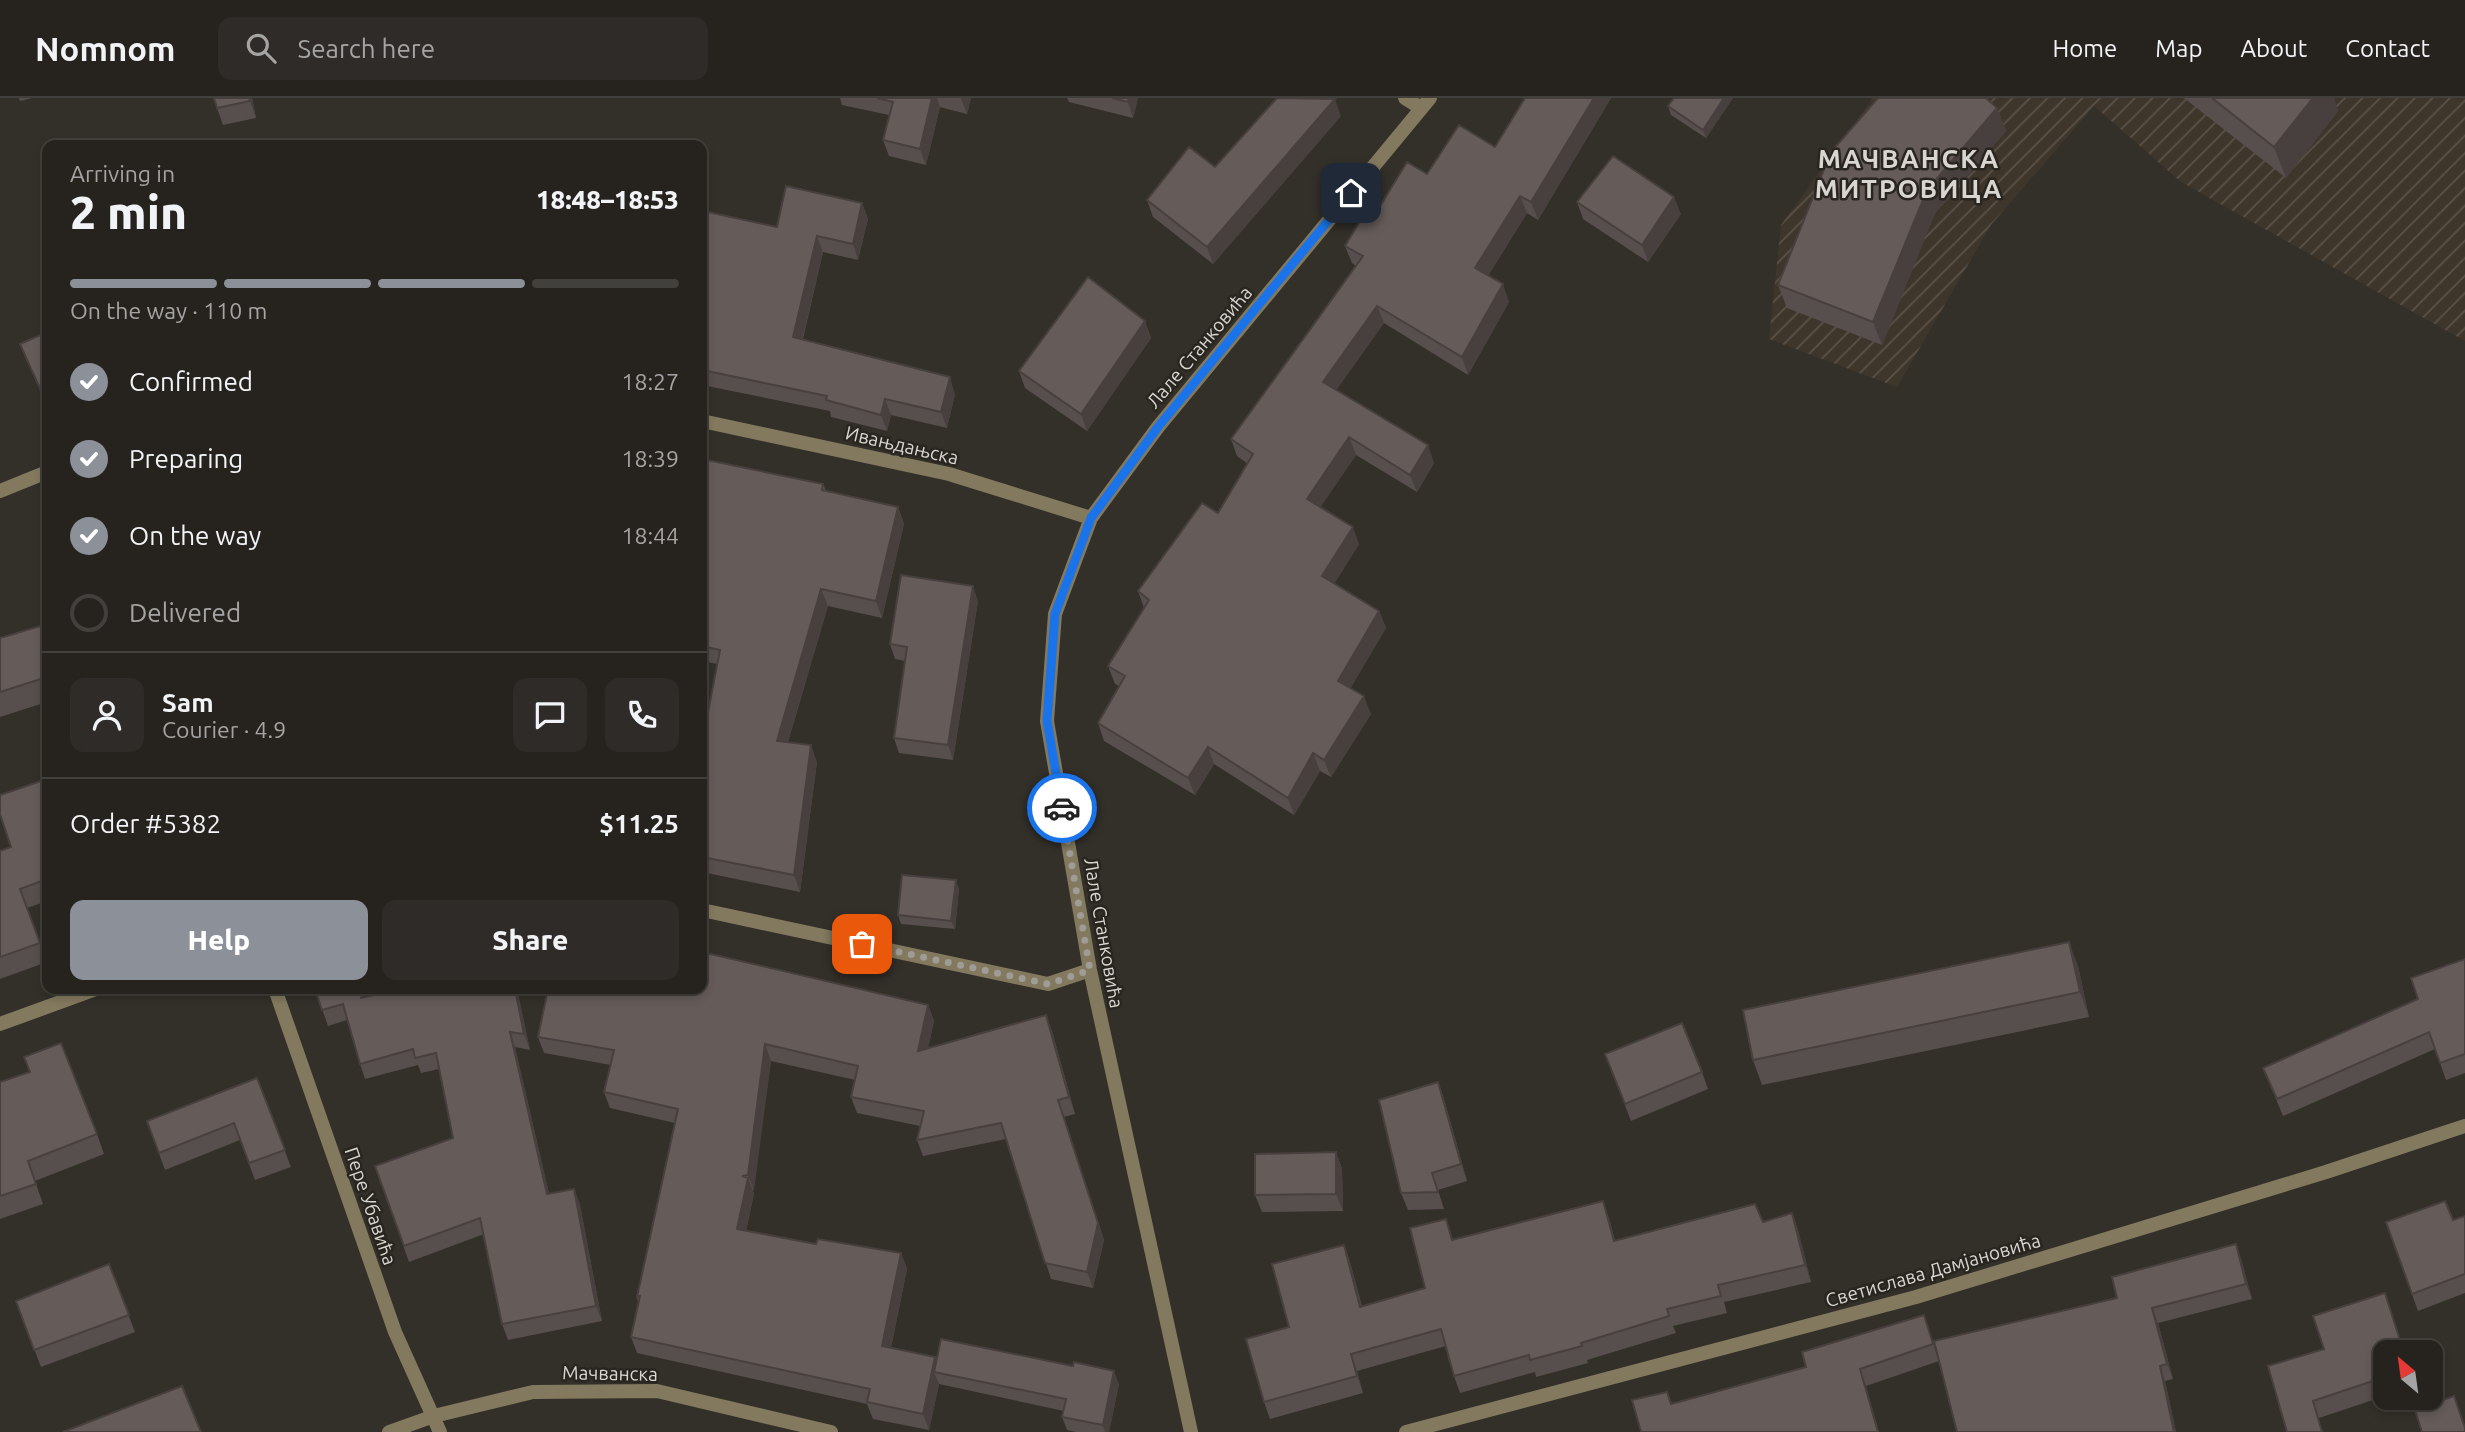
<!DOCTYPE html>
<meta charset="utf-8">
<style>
:root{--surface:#26231f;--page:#2e2b28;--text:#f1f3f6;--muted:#a4a4a4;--line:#42403d;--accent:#8c9099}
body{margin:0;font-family:Ubuntu,sans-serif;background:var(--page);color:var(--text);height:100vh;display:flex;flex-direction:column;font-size:26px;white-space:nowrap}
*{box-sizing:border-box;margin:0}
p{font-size:23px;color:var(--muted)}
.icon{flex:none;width:38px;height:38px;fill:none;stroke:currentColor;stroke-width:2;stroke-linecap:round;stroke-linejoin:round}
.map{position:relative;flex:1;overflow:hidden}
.sheet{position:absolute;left:42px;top:42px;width:665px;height:854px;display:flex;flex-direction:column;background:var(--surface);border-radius:14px;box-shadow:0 4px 10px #0003,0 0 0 2px var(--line)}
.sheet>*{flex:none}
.needle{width:46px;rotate:331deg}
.tools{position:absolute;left:2373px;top:1242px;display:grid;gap:14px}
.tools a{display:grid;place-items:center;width:70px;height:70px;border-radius:14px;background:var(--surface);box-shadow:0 4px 10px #0003,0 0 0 2px var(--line);font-size:35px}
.pin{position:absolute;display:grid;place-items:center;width:60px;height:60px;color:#fff;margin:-30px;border-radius:14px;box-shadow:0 4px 10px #0006}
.courier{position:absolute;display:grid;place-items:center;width:70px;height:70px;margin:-35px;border:5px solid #1a73e8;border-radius:50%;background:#fff;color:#222;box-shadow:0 2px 9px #0007}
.overview em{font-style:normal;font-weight:800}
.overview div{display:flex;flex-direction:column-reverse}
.overview{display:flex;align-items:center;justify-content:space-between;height:119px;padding:0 28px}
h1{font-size:46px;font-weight:800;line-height:52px}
.bar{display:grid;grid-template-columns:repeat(4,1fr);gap:10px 7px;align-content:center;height:84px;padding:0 28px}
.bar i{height:9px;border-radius:5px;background:var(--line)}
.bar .on{background:var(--accent)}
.bar p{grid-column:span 4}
.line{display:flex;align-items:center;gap:18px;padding:0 28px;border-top:2px solid var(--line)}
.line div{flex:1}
.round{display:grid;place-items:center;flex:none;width:74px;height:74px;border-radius:14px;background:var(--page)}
ol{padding:0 28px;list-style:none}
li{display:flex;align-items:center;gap:21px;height:77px}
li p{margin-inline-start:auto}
li .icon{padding:7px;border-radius:50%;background:var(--accent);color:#fff;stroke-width:4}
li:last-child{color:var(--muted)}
li i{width:38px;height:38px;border:4px solid var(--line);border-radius:50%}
.primary-button{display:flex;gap:14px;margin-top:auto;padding:14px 28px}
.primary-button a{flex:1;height:80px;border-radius:14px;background:var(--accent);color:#fff;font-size:28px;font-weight:800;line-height:80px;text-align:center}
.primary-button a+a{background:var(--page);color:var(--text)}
header{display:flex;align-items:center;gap:42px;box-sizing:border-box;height:98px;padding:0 35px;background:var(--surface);border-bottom:2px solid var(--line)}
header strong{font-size:33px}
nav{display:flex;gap:38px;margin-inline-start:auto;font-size:24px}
.search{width:490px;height:63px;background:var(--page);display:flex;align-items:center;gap:18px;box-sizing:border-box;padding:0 24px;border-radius:14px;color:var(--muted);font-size:26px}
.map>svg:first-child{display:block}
</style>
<header>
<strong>Nomnom</strong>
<div class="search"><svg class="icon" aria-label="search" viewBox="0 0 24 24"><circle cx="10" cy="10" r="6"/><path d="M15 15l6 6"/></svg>Search here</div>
<nav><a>Home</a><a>Map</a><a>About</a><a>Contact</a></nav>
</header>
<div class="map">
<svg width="2465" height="1334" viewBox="0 0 2465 1334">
<defs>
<pattern id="industrial-furrows" width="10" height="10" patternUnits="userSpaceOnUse" patternTransform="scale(1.75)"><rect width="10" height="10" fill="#3f362b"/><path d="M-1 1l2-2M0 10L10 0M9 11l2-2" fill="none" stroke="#5a5249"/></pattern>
</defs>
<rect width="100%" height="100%" fill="#332f29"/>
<path fill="url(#industrial-furrows)" d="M 1873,0 L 2465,0 L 2465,243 L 2181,84 L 2094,8 L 1991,127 L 1897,289 L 1769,241 L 1781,127 Z"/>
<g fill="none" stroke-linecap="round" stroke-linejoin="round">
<path stroke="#83795e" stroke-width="14" d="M 1405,0 L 1421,10
M 702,323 L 949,376 L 1091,420
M 0,393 L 47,374
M 702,812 L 1048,886 L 1090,872
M 275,891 L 395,1234 L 440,1334
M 0,926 L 96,891
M 389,1334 L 434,1318 L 533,1294 L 657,1293 L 831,1334
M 1191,1334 L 1090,872 L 1047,623 L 1055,516 L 1091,420 L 1158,329 L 1430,0
M 1406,1334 L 1916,1199 L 2326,1074 L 2465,1028"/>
</g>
<path fill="#574f4d" d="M 19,0 L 32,0 L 20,3 Z
M 214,0 L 252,0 L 256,20 L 223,27 L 217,10 Z
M 840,0 L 971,0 L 967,16 L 940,9 L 926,67 L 889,58 L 883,42 L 889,17 L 842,7 Z
M 1067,0 L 1138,0 L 1133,20 L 1069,4 Z
M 1525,0 L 1611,0 L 1538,122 L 1527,115 L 1488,178 L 1509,204 L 1468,277 L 1384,225 L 1336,292 L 1434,365 L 1417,394 L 1356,357 L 1320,409 L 1359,446 L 1334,486 L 1379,513 L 1386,530 L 1350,590 L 1371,616 L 1331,679 L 1320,673 L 1294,717 L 1214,666 L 1195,697 L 1104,643 L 1098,625 L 1119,588 L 1115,586 L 1108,568 L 1144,510 L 1138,493 L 1218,415 L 1248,366 L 1237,358 L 1231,341 L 1356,168 L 1352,165 L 1345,148 L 1377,113 L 1427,76 L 1495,49 Z
M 1733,0 L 1706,40 L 1671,17 L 1668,8 Z
M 2184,0 L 2334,0 L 2338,13 L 2286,80 Z
M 1997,10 L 2006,33 L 1935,115 L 1882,247 L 1787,210 L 1778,187 Z
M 1341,18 L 1213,166 L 1153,119 L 1147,102 L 1215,69 Z
M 1577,104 L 1681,116 L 1648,164 L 1583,121 Z
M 862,105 L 868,121 L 858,162 L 823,154 L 803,241 L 955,296 L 947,330 L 891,317 L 887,333 L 831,319 L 830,313 L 702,287 L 702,117 L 777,129 Z
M 1145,223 L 1151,240 L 1087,333 L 1025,290 L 1019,273 Z
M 47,234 L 47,309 L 20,246 Z
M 702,361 L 823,386 L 826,393 L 898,409 L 904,426 L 882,520 L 828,508 L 788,644 L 817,664 L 800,794 L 702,774 L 702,645 L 717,566 L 702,563 Z
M 978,503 L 953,662 L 899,655 L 894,640 L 905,563 L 895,561 L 890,546 Z
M 47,526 L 47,604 L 0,619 L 0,540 Z
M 47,681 L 47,803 L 27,810 L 47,864 L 0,881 L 0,753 L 11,749 Z
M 959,791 L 955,831 L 901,826 L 898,817 Z
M 2465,861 L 2465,975 L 2446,982 L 2435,951 L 2283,1018 L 2263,970 L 2418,901 Z
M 2078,868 L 2089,919 L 1762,987 L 1753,962 Z
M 315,891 L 367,891 L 370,898 L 403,891 L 517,891 L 530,952 L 515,949 L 549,1096 L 574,1091 L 580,1107 L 602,1223 L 508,1242 L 502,1226 L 484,1136 L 409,1164 L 375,1068 L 453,1040 L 439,971 L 421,975 L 418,967 L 365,981 L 360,966 L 347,922 L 328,928 Z
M 928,907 L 934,923 L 928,950 L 1052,933 L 1075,1016 L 1064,1019 L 1104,1142 L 1093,1190 L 1051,1181 L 1006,1041 L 923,1058 L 917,1042 L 920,1028 L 857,1015 L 851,999 L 855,982 L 771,963 L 753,1093 L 754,1096 L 746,1133 L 816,1146 L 901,1155 L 907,1171 L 891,1250 L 937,1262 L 1119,1286 L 1109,1334 L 1076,1334 L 1067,1332 L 1062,1319 L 1064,1313 L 939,1286 L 929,1332 L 873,1321 L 867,1306 L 637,1255 L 631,1239 L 638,1204 L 637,1199 L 675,1025 L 610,1010 L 604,994 L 611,967 L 544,955 L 538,939 Z
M 1605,956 L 1702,974 L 1708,991 L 1631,1023 Z
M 257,980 L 291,1069 L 255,1082 L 240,1042 L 165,1072 L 147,1023 Z
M 0,984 L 97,1036 L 104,1056 L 35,1083 L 43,1106 L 0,1121 Z
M 1438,984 L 1444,1001 L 1467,1083 L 1438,1092 L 1444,1111 L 1408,1112 L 1401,1095 Z
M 1336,1054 L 1342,1071 L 1343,1113 L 1262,1114 L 1255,1097 Z
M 1792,1115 L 1798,1132 L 1811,1184 L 1724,1204 L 1727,1215 L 1673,1228 L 1676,1235 L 1587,1262 L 1588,1265 L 1536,1279 L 1535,1274 L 1460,1295 L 1454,1278 L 1446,1248 L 1357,1273 L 1363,1295 L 1270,1321 L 1264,1304 L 1289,1229 L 1344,1147 L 1350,1164 L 1362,1208 L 1425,1190 L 1453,1141 L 1609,1120 L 1615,1143 L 1763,1124 Z
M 2465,1118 L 2465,1195 L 2418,1213 L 2386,1124 L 2453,1122 Z
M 2241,1161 L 2252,1201 L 2158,1225 L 2173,1281 L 2165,1283 L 2176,1334 L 1957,1334 L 1939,1263 L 1866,1288 L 1641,1334 L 1667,1294 L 1672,1306 L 1930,1234 L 1938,1261 L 2117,1200 Z
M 109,1166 L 135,1234 L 41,1269 L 16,1203 Z
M 2385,1195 L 2391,1212 L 2385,1255 L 2385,1298 L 2319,1320 L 2287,1334 Z"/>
<path fill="#47403f" d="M 249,0 L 252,0 L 256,20 L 250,3 Z
M 932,0 L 937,0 L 940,9 L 926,67 L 920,51 Z
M 961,0 L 971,0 L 967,16 Z
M 1129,0 L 1138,0 L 1133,20 L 1128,4 Z
M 1594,0 L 1611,0 L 1538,122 L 1531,104 Z
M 1724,0 L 1733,0 L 1706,40 L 1703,32 Z
M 2313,0 L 2334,0 L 2338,13 L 2286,80 L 2274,49 Z
M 1335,1 L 1341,18 L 1213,166 L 1207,149 Z
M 1997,10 L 2006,33 L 1935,115 L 1882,247 L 1873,224 L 1927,92 Z
M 1520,98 L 1527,115 L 1482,188 L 1475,170 Z
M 1674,99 L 1681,116 L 1648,164 L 1642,147 Z
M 862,105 L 868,121 L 858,162 L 853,146 Z
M 817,138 L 823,154 L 799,255 L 793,239 Z
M 1503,186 L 1509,204 L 1468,277 L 1462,259 Z
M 1377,208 L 1384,225 L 1330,301 L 1323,284 Z
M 1145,223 L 1151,240 L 1087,333 L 1081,316 Z
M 950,279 L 955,296 L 947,330 L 941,314 Z
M 885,301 L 891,317 L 887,333 L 881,317 Z
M 1349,339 L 1356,357 L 1314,419 L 1307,401 Z
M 1428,347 L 1434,365 L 1417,394 L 1410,377 Z
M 898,409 L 904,426 L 882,520 L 876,503 Z
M 1353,429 L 1359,446 L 1328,495 L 1322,478 Z
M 973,488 L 978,503 L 953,662 L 948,647 Z
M 821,491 L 828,508 L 783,660 L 777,643 Z
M 1379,513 L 1386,530 L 1345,600 L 1338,583 Z
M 1364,598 L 1371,616 L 1331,679 L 1324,662 Z
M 811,647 L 817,664 L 800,794 L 794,777 Z
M 1208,649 L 1214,666 L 1195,697 L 1188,680 Z
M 1313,655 L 1320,673 L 1294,717 L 1288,700 Z
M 956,782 L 959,791 L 955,831 L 951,823 Z
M 2069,844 L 2078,868 L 2089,919 L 2080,894 Z
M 515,891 L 517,891 L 530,952 L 524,936 Z
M 928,907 L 934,923 L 924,969 L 918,953 Z
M 1046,917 L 1052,933 L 1075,1016 L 1069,999 Z
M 510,934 L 515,949 L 553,1112 L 547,1096 Z
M 765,946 L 771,963 L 754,1093 L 748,1077 Z
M 1438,984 L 1444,1001 L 1467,1083 L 1461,1066 Z
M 1058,1002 L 1104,1142 L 1093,1190 L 1087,1174 Z
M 1336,1054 L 1342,1071 L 1343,1113 L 1336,1096 Z
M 748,1080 L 754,1096 L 743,1147 L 737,1131 Z
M 574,1091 L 580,1107 L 602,1223 L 596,1208 Z
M 1603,1103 L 1609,1120 L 1620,1160 L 1614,1143 Z
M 1792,1115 L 1798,1132 L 1811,1184 L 1805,1167 Z
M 2236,1146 L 2241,1161 L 2252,1201 L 2246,1186 Z
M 1344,1147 L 1350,1164 L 1366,1226 L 1360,1209 Z
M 901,1155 L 907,1171 L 888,1264 L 882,1248 Z
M 2152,1210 L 2158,1225 L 2173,1281 L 2167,1266 Z
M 1351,1256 L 1357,1273 L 1363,1295 L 1357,1278 Z
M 935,1259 L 941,1275 L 934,1274 L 939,1286 L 929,1332 L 923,1316 Z
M 2160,1268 L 2165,1283 L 2176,1334 L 2174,1334 Z
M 1860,1271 L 1866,1288 L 1879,1334 L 1878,1334 Z
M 1114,1273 L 1119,1286 L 1109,1334 L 1105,1334 L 1103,1327 Z"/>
<path fill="#655c5a" stroke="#47403f" stroke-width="2" d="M 214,0 L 249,0 L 250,3 L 217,10 Z
M 877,0 L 932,0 L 920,51 L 883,42 L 893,4 Z
M 1112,0 L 1129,0 L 1128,4 Z
M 1277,0 L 1335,1 L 1207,149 L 1147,102 L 1189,49 L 1215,69 Z
M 1525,0 L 1594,0 L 1531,104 L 1520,98 L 1475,170 L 1503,186 L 1462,259 L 1377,208 L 1323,284 L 1428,347 L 1410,377 L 1349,339 L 1307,401 L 1353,429 L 1322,478 L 1379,513 L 1338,583 L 1364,598 L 1324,662 L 1313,655 L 1288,700 L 1208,649 L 1188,680 L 1098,625 L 1125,578 L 1108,568 L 1149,502 L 1138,493 L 1202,405 L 1218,415 L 1253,356 L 1231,341 L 1363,158 L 1345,148 L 1369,108 L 1377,113 L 1407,64 L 1427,76 L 1459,27 L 1495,49 Z
M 1674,0 L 1724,0 L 1703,32 L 1668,8 Z
M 1878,0 L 1986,0 L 1997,10 L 1927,92 L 1873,224 L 1778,187 L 1831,54 Z
M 2212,0 L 2313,0 L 2274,49 Z
M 1613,58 L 1674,99 L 1642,147 L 1577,104 Z
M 786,88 L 862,105 L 853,146 L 817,138 L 793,239 L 950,279 L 941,314 L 885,301 L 881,317 L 826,302 L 827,298 L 702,272 L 702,117 L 703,113 L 777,129 Z
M 1088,179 L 1145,223 L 1081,316 L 1019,273 Z
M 47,234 L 47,304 L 46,304 L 20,246 Z
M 702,361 L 823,386 L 822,392 L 898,409 L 876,503 L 821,491 L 777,643 L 811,647 L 794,777 L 702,759 L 702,645 L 720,552 L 702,548 Z
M 901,477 L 973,488 L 948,647 L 894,640 L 907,549 L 890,546 Z
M 47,526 L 47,579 L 0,594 L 0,540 Z
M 47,681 L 47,781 L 20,791 L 40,845 L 0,859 L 0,753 L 11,749 L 0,716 L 0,697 Z
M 902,777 L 956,782 L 951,823 L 898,817 Z
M 2069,844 L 2080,894 L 1753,962 L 1743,912 Z
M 702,854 L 928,907 L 918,953 L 1046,917 L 1069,999 L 1058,1002 L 1098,1125 L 1087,1174 L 1045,1165 L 1001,1025 L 917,1042 L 924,1013 L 851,999 L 858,968 L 765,946 L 748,1077 L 742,1078 L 748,1080 L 737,1131 L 816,1146 L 818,1141 L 901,1155 L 882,1248 L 935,1259 L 923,1316 L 867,1304 L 870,1291 L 631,1239 L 640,1198 L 637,1199 L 678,1011 L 604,994 L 614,952 L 538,939 L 548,891 L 702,891 Z
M 2465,861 L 2465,956 L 2440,965 L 2429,934 L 2277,1001 L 2263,970 L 2418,901 L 2411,880 Z
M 315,891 L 367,891 L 369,897 L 360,900 L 403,891 L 515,891 L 524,936 L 510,934 L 547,1096 L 574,1091 L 596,1208 L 502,1226 L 480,1120 L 404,1148 L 375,1068 L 453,1040 L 436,955 L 415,960 L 413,951 L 360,966 L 343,906 L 322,912 Z
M 1682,925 L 1702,974 L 1625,1006 L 1605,956 Z
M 61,945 L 97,1036 L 28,1063 L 36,1086 L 0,1098 L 0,984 L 30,974 L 24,959 Z
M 257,980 L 285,1052 L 249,1065 L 234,1025 L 159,1055 L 147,1023 Z
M 1438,984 L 1461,1066 L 1432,1075 L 1438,1094 L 1401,1095 L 1379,1002 Z
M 1336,1054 L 1336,1096 L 1255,1097 L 1255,1056 Z
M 1603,1103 L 1614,1143 L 1755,1106 L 1763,1124 L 1792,1115 L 1805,1167 L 1718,1187 L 1721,1198 L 1667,1211 L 1669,1218 L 1581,1245 L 1582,1248 L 1530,1262 L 1529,1257 L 1454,1278 L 1441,1231 L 1351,1256 L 1357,1278 L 1264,1304 L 1246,1241 L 1289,1229 L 1272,1166 L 1344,1147 L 1360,1209 L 1425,1190 L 1410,1130 L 1446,1121 L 1452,1142 Z
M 2445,1103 L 2453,1122 L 2465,1118 L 2465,1176 L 2412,1196 L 2386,1124 Z
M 2236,1146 L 2246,1186 L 2152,1210 L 2167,1266 L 2160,1268 L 2174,1334 L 1957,1334 L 1934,1243 L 2117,1200 L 2112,1179 Z
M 109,1166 L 129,1217 L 34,1252 L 16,1203 Z
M 2385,1195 L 2404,1255 L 2385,1255 L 2385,1279 L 2313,1303 L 2322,1334 L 2287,1334 L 2268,1268 L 2324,1251 L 2313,1218 Z
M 1924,1217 L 1933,1246 L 1860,1271 L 1878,1334 L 1641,1334 L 1632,1302 L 1667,1294 L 1671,1306 L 1806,1269 L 1802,1254 Z
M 941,1241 L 1073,1268 L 1074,1264 L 1114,1273 L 1103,1327 L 1062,1319 L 1066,1301 L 934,1274 Z
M 182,1288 L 201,1334 L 63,1334 Z
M 2454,1298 L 2465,1330 L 2465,1334 L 2422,1334 L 2415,1312 Z"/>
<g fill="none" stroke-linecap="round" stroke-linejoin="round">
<path stroke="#9f9c97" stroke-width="7" stroke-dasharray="0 12.6" d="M 862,846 L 1048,886 L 1090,872 L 1062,710"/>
<path stroke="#1a73e8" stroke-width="9" d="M 1062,710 L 1047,623 L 1055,516 L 1091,420 L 1158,329 L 1351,95"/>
</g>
<g text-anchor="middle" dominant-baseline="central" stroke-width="5" stroke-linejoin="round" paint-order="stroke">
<g font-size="19" fill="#d9d6d2" stroke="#29251f">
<text transform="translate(1199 249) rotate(-50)">Лале Станковића</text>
<text transform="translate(902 347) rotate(13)">Ивањдањска</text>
<text transform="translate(1104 835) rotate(80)">Лале Станковића</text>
<text transform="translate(371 1108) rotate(71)">Пере Убавића</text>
<text transform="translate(1933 1172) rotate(-16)">Светислава Дамјановића</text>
<text transform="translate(610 1275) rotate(1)">Мачванска</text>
</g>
<g font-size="26" font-weight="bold" letter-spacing="2" fill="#d9d6d2" stroke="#29251f">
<text x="1909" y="60">МАЧВАНСКА<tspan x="1909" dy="30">МИТРОВИЦА</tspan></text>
</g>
</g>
</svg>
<div class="tools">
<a><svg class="needle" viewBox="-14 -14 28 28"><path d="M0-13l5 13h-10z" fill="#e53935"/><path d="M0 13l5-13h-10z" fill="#a4a4a4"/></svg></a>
</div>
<div class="pin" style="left:862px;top:846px;background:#ea580c"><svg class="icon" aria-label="bag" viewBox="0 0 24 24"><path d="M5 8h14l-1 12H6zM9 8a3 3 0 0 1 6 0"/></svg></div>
<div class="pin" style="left:1351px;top:95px;background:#1f2937"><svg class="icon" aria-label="home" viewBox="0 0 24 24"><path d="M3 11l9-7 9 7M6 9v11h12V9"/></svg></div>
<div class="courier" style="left:1062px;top:710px"><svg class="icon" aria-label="car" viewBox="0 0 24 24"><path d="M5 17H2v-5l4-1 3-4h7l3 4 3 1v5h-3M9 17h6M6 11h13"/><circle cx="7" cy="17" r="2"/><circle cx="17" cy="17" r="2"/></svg></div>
<section class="sheet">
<div class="overview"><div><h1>2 min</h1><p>Arriving in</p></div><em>18:48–18:53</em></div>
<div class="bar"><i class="on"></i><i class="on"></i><i class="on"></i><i></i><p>On the way · 110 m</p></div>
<ol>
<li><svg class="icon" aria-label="check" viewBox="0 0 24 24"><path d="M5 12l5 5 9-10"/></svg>Confirmed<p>18:27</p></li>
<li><svg class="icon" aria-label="check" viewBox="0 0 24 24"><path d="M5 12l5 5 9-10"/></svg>Preparing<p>18:39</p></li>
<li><svg class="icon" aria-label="check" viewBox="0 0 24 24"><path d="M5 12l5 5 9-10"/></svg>On the way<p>18:44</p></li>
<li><i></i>Delivered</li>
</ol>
<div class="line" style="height:126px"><a class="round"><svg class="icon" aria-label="person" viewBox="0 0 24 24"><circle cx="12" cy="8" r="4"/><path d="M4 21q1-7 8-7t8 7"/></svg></a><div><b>Sam</b><p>Courier · 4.9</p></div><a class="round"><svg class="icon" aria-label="chat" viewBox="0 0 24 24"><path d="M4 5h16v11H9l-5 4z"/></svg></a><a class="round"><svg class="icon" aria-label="phone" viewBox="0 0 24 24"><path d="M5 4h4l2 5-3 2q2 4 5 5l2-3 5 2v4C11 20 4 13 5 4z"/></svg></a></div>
<div class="line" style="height:91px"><div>Order #5382</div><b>$11.25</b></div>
<div class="primary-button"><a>Help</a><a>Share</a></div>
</section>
</div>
